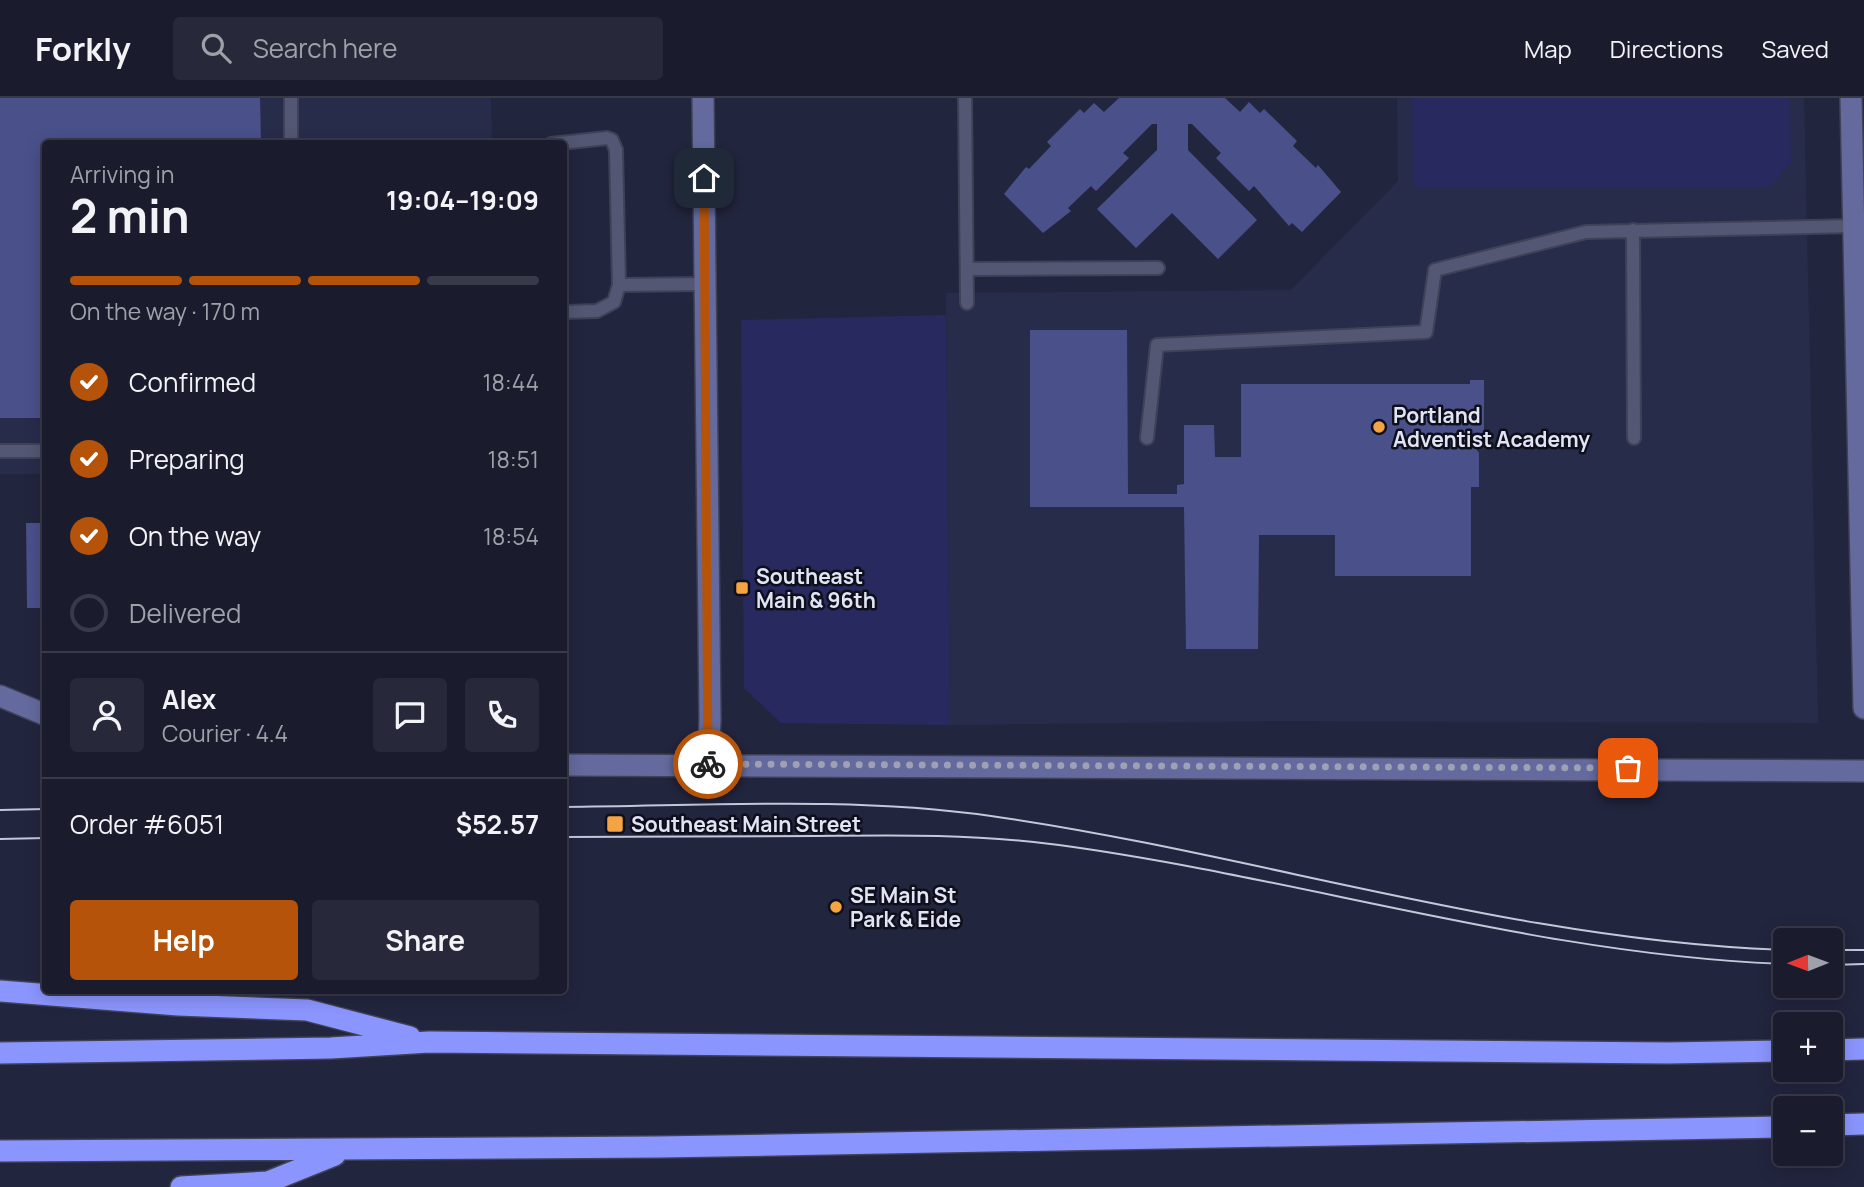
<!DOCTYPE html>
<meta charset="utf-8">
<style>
:root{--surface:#1a1c2e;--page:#27293a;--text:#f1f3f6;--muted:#9fa1aa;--line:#383a4a;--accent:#b45309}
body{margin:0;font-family:Manrope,sans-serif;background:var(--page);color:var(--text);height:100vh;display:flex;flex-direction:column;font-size:26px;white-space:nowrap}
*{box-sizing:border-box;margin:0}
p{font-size:23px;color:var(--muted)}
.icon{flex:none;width:38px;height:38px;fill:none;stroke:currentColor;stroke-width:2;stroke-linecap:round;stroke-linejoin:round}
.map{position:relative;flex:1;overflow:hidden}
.drawer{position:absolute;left:42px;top:42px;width:525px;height:854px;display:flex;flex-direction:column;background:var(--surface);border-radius:7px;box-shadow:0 4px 18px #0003,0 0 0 2px var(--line)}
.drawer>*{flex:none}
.needle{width:46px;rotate:269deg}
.tools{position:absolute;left:1773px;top:830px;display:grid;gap:14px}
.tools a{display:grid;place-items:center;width:70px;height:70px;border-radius:7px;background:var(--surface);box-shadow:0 4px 18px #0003,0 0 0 2px var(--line);font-size:35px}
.pin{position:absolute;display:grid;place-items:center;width:60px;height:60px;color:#fff;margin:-30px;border-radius:14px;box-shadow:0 4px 10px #0006}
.courier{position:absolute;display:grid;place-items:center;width:70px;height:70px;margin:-35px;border:5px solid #b45309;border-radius:50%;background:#fff;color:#222;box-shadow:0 2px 9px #0007}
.headline em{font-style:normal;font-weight:700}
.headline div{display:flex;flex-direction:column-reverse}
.headline{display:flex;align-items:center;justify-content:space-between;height:119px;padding:0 28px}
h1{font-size:46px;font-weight:700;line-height:52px}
.bar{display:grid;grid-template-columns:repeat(4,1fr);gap:10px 7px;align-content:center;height:84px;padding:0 28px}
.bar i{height:9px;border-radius:5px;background:var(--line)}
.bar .selected{background:var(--accent)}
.bar p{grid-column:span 4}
.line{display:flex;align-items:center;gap:18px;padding:0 28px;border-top:2px solid var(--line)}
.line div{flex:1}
.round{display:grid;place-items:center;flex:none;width:74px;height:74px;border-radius:7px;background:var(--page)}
ol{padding:0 28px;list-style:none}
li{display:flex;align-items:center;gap:21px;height:77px}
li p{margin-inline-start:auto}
li .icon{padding:7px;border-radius:50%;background:var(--accent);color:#fff;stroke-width:4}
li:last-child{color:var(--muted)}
li i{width:38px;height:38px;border:4px solid var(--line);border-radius:50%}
.cta{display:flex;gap:14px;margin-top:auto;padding:14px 28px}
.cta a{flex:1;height:80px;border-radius:7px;background:var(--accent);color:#fff;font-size:28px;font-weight:700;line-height:80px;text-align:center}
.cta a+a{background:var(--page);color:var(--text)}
header{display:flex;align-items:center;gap:42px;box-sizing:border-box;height:98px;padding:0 35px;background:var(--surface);border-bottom:2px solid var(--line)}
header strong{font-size:33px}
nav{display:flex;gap:38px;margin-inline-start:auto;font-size:24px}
.search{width:490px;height:63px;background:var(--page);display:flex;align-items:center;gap:18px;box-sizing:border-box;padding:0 24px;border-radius:7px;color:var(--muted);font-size:26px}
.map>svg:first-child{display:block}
</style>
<header>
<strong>Forkly</strong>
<div class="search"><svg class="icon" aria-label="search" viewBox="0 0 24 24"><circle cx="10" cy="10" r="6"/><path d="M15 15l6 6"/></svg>Search here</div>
<nav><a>Map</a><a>Directions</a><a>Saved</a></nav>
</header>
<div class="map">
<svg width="1864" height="1089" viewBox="0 0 1864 1089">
<rect width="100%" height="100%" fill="#22253e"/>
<path fill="#282c4b" d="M 0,0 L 491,0 L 492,45 L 46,46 L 45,376 L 0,376 Z
M 1397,0 L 1804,0 L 1818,625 L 1275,623 L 950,627 L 946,195 L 1291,192 L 1398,83 Z"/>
<path fill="#282a5f" d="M 1412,0 L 1790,0 L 1791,65 L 1769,89 L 1413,89 Z
M 946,217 L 950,627 L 781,625 L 744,590 L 741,222 Z"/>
<path fill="#4a508a" d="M 0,0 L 260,0 L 261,46 L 46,46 L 46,320 L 0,320 Z
M 1119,0 L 1225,0 L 1240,14 L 1249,4 L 1260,15 L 1264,11 L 1297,43 L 1293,48 L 1316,70 L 1318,67 L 1341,94 L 1302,134 L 1292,125 L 1289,128 L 1254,88 L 1249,93 L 1216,60 L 1221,55 L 1192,26 L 1188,26 L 1188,52 L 1257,122 L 1218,161 L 1172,115 L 1136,150 L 1097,111 L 1157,52 L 1157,26 L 1152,26 L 1123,55 L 1129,60 L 1096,93 L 1091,88 L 1068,110 L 1071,113 L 1043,135 L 1004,96 L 1026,69 L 1029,71 L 1051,48 L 1047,44 L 1080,11 L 1084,15 L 1094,5 L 1104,14 Z
M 1030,232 L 1127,232 L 1128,396 L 1177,396 L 1177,387 L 1184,386 L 1184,327 L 1214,327 L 1215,359 L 1241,359 L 1241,286 L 1470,286 L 1470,282 L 1484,282 L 1484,349 L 1475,349 L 1479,355 L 1479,389 L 1471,389 L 1471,478 L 1335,478 L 1335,437 L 1259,437 L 1258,551 L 1186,551 L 1184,409 L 1030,409 Z
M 26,425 L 46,425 L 46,510 L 27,510 Z"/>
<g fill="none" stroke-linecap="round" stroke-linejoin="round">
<g stroke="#3f4156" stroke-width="16">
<path id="lane" d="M 291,0 L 291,46
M 965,0 L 967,205
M 551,46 L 607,40 L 612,42 L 616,52 L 619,187 L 614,204 L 597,213 L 564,214
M 1633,132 L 1634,340
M 967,171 L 1158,170
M 619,187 L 705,186
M 1147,340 L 1157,247 L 1426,234 L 1435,172 L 1586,134 L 1853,128
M 0,353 L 46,353"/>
</g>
<g stroke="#3f4156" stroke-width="24">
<path id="secondary" d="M 703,0 L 710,621 L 708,666
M 1851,0 L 1864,610
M 0,598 L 46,617
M 564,667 L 1864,673"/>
</g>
<g stroke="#3f4156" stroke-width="24">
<path id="highway" d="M 0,893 L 178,907 L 307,912 L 410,939
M 1830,952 L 1864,951
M 0,955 L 331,950 L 429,944 L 1668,955 L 1785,953
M 1830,1027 L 1864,1026
M 0,1053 L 659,1049 L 1785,1029
M 181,1089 L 268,1084 L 335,1057"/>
</g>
<use href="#lane" stroke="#535773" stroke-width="12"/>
<use href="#secondary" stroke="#646a9d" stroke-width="21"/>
<use href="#highway" stroke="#8b95fe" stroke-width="21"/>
<path stroke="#c5c8da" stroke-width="2" d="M 564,709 C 705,708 851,698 991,718 C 1257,756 1515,843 1785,852
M 0,712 L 46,711
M 564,739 C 648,739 733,738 817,738 C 898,737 978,736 1059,747 C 1302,780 1538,857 1785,866
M 0,741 L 46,740
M 1830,852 L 1864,852
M 1830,867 L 1864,866"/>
</g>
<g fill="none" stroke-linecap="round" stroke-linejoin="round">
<path stroke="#9ea1b5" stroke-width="7" stroke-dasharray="0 12.6" d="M 708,666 L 1628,670"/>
<path stroke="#b45309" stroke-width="9" d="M 704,80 L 708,666"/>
</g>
<g fill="#f4a443" stroke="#0e0f1b" stroke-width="2.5">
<circle cx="1379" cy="329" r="7"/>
<rect x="735" y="483" width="14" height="14" rx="3.5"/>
<rect x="606" y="717" width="18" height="18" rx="3.5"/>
<circle cx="836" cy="809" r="7"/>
</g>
<g text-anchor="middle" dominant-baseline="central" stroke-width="5" stroke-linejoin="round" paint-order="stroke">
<g font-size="21" font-weight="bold" fill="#e1e4f5" stroke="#0e0f1b" text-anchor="start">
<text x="1393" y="317">Portland<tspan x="1393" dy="24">Adventist Academy</tspan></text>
<text x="756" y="478">Southeast<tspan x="756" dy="24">Main &amp; 96th</tspan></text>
<text x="631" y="726">Southeast Main Street</text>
<text x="850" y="797">SE Main St<tspan x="850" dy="24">Park &amp; Eide</tspan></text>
</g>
</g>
</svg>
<div class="tools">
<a><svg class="needle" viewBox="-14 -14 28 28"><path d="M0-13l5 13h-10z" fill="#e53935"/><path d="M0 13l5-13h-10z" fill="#9fa1aa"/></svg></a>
<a>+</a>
<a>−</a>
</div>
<div class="pin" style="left:1628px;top:670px;background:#ea580c"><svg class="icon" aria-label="bag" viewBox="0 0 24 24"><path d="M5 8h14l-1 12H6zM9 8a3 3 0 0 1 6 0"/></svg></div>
<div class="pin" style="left:704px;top:80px;background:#1f2937"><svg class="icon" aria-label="home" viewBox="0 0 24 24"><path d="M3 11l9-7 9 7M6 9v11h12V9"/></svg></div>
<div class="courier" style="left:708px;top:666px"><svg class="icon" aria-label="bike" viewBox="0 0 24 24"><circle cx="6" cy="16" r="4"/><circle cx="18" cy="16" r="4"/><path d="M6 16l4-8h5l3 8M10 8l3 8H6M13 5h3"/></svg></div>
<section class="drawer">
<div class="headline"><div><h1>2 min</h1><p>Arriving in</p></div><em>19:04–19:09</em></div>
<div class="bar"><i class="selected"></i><i class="selected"></i><i class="selected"></i><i></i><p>On the way · 170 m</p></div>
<ol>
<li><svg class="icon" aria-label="check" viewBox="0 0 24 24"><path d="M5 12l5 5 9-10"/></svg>Confirmed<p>18:44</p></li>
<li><svg class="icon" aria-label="check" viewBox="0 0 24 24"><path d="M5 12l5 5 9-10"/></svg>Preparing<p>18:51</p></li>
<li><svg class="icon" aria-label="check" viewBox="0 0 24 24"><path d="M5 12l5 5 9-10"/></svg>On the way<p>18:54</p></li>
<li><i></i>Delivered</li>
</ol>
<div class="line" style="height:126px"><a class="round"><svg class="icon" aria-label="person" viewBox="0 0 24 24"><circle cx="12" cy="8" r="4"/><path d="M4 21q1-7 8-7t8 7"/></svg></a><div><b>Alex</b><p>Courier · 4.4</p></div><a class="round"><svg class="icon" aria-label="chat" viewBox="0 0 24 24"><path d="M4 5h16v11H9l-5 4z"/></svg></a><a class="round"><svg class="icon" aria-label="phone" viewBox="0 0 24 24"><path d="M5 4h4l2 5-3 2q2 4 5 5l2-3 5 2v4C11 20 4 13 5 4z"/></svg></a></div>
<div class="line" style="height:91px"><div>Order #6051</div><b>$52.57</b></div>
<div class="cta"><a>Help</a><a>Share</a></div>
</section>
</div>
